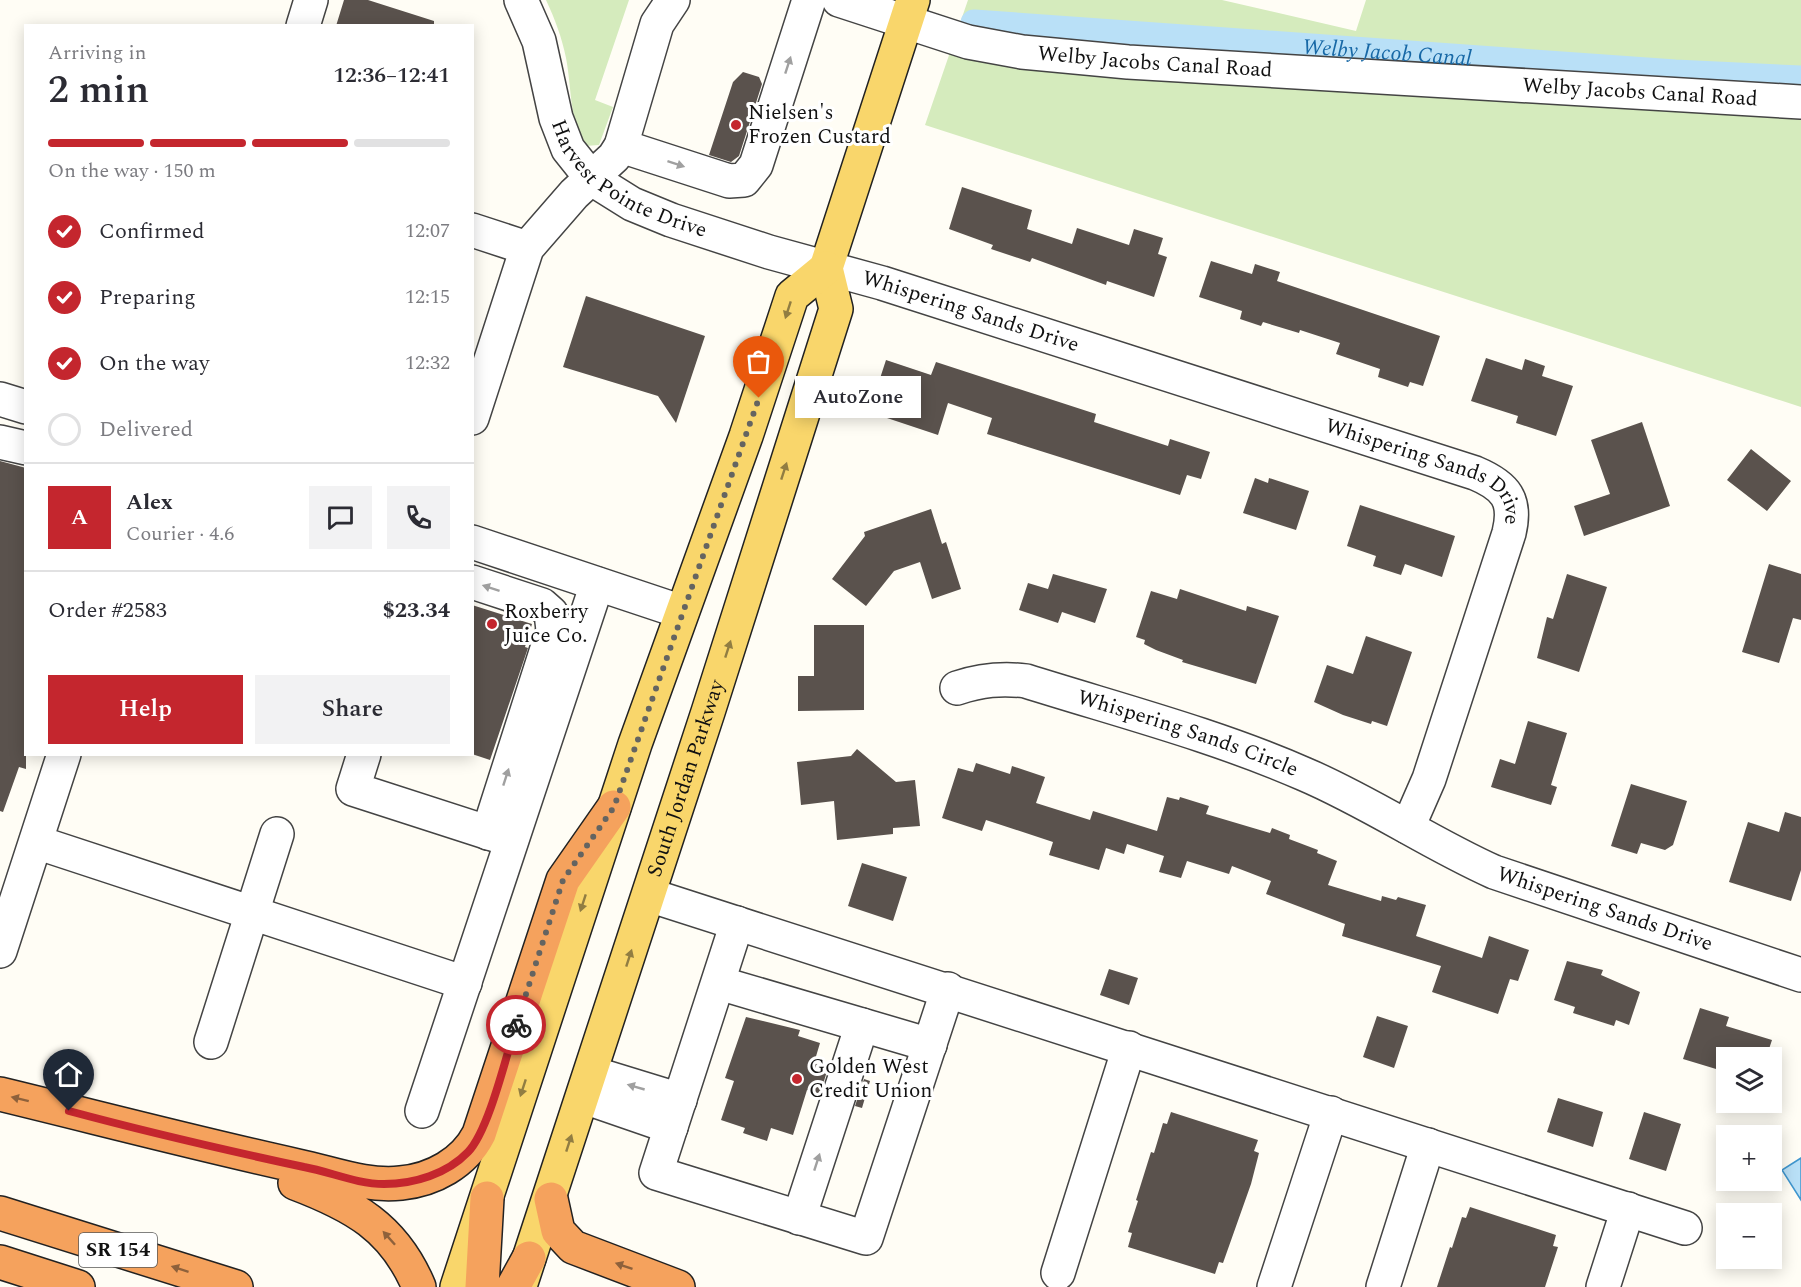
<!DOCTYPE html>
<meta charset="utf-8">
<style>
:root{--surface:#fff;--page:#f2f2f3;--text:#2b2b33;--muted:#7c7c81;--line:#e1e1e2;--accent:#c4262e}
body{margin:0;font-family:Spectral,serif;background:var(--page);color:var(--text);height:100vh;display:flex;flex-direction:column;font-size:22px;white-space:nowrap}
*{box-sizing:border-box;margin:0}
p{font-size:20px;color:var(--muted)}
.icon{flex:none;width:33px;height:33px;fill:none;stroke:currentColor;stroke-width:2;stroke-linecap:round;stroke-linejoin:round}
.map{position:relative;flex:1;overflow:hidden}
.sheet{position:absolute;left:24px;top:24px;width:450px;height:732px;display:flex;flex-direction:column;background:var(--surface);border-radius:0px;box-shadow:0 3px 15px #0003}
.sheet>*{flex:none}
.tools{position:absolute;left:1716px;top:1047px;display:grid;gap:12px}
.tools a{display:grid;place-items:center;width:66px;height:66px;border-radius:0px;background:var(--surface);box-shadow:0 3px 15px #0003;font-size:30px}
.pin{position:absolute;display:grid;place-items:center;width:51px;height:51px;color:#fff;margin:-62px -26px;border-radius:50% 50% 50% 0;rotate:-45deg;box-shadow:0 0 6px #0007}
.pin .icon{rotate:45deg}
.courier{position:absolute;display:grid;place-items:center;width:60px;height:60px;margin:-30px;border:4px solid #c4262e;border-radius:50%;background:#fff;color:#222;box-shadow:0 2px 8px #0007}
.bubble{position:absolute;height:42px;border-radius:0px;background:var(--surface);box-shadow:0 3px 15px #0003;font-size:20px;font-weight:600;line-height:42px;text-align:center}
.head em{font-style:normal;font-weight:600}
.head div{display:flex;flex-direction:column-reverse}
.head{display:flex;align-items:center;justify-content:space-between;height:102px;padding:0 24px}
h1{font-size:39px;font-weight:600;line-height:45px}
.bar{display:grid;grid-template-columns:repeat(4,1fr);gap:9px 6px;align-content:center;height:72px;padding:0 24px}
.bar i{height:8px;border-radius:4px;background:var(--line)}
.bar .active{background:var(--accent)}
.bar p{grid-column:span 4}
.line{display:flex;align-items:center;gap:15px;padding:0 24px;border-top:2px solid var(--line)}
.line div{flex:1}
.round{display:grid;place-items:center;flex:none;width:63px;height:63px;border-radius:0px;background:var(--page)}
ol{padding:0 24px;list-style:none}
li{display:flex;align-items:center;gap:18px;height:66px}
li p{margin-inline-start:auto}
li .icon{padding:6px;border-radius:50%;background:var(--accent);color:#fff;stroke-width:4}
li:last-child{color:var(--muted)}
li i{width:33px;height:33px;border:3px solid var(--line);border-radius:50%}
.button{display:flex;gap:12px;margin-top:auto;padding:12px 24px}
.button a{flex:1;height:69px;border-radius:0px;background:var(--accent);color:#fff;font-size:24px;font-weight:600;line-height:69px;text-align:center}
.button a+a{background:var(--page);color:var(--text)}
.map>svg:first-child{display:block}
</style>
<div class="map">
<svg width="1801" height="1287" viewBox="0 0 1801 1287">
<rect width="100%" height="100%" fill="#fffdf5"/>
<path fill="#d5ebbd" d="M 546,0 L 629,0 L 595,100 L 613,107 L 599,145 L 585,146 C 569,118 572,89 566,58 C 562,38 555,19 546,0 Z
M 968,0 L 1222,0 L 1356,31 L 1366,0 L 1801,0 L 1801,407 L 925,125 Z"/>
<path fill="#b9e0f7" stroke="#3f96cf" stroke-width="1.5" d="M 1801,1158 L 1801,1200 L 1782,1170 Z"/>
<g fill="none" stroke-linecap="round" stroke-linejoin="round">
<path stroke="#b9e0f7" stroke-width="27" id="s1" d="M 974,23 L 1675,73 L 1801,79"/>
</g>
<path fill="#5a524d" d="M 344,0 L 368,0 L 434,21 L 434,26 L 336,26 Z
M 743,72 L 759,77 L 762,84 L 739,156 L 731,162 L 709,155 L 733,82 Z
M 962,187 L 1032,210 L 1027,229 L 1072,244 L 1077,228 L 1129,245 L 1134,229 L 1163,238 L 1158,254 L 1167,257 L 1154,297 L 1107,281 L 1106,285 L 1032,258 L 1030,262 L 991,249 L 993,245 L 949,229 Z
M 1211,261 L 1252,274 L 1255,264 L 1280,272 L 1277,281 L 1440,336 L 1423,386 L 1410,382 L 1408,387 L 1378,377 L 1380,369 L 1336,354 L 1340,343 L 1300,330 L 1299,333 L 1263,322 L 1261,326 L 1240,319 L 1242,311 L 1199,297 Z
M 586,296 L 705,336 L 676,423 L 658,396 L 563,367 Z
M 1486,358 L 1522,370 L 1525,359 L 1545,366 L 1542,376 L 1573,386 L 1556,436 L 1516,423 L 1518,416 L 1471,401 Z
M 886,360 L 931,375 L 936,362 L 1096,414 L 1094,422 L 1168,446 L 1170,439 L 1210,452 L 1201,479 L 1187,475 L 1180,495 L 987,434 L 992,418 L 948,403 L 938,435 L 869,412 Z
M 1642,422 L 1670,506 L 1584,536 L 1574,506 L 1610,494 L 1591,440 Z
M 1751,449 L 1791,481 L 1767,511 L 1727,480 Z
M 0,461 L 26,468 L 26,769 L 19,767 L 3,812 L 0,811 Z
M 1255,478 L 1268,483 L 1269,478 L 1309,491 L 1296,530 L 1243,513 Z
M 1360,505 L 1455,536 L 1442,577 L 1405,564 L 1401,575 L 1373,566 L 1376,556 L 1347,546 Z
M 931,509 L 942,544 L 946,542 L 961,589 L 932,599 L 920,562 L 894,571 L 866,606 L 832,579 L 865,536 L 864,532 Z
M 1769,564 L 1801,574 L 1801,620 L 1793,618 L 1779,663 L 1742,652 Z
M 1053,574 L 1107,589 L 1095,623 L 1062,612 L 1058,623 L 1019,610 L 1028,583 L 1048,589 Z
M 1567,574 L 1607,587 L 1579,672 L 1537,658 L 1547,617 L 1553,619 Z
M 1180,589 L 1246,611 L 1247,606 L 1279,616 L 1256,684 L 1182,662 L 1183,660 L 1156,650 L 1144,644 L 1145,640 L 1136,637 L 1151,591 L 1177,599 Z
M 472,605 L 532,624 L 525,647 L 528,648 L 490,760 L 472,754 Z
M 814,625 L 864,625 L 864,710 L 798,711 L 798,676 L 814,676 Z
M 1366,636 L 1412,652 L 1387,726 L 1372,721 L 1371,724 L 1343,715 L 1314,702 L 1327,665 L 1353,674 Z
M 1528,721 L 1567,733 L 1551,785 L 1557,787 L 1551,805 L 1491,787 L 1500,759 L 1515,764 Z
M 857,749 L 896,782 L 915,780 L 920,826 L 893,828 L 893,834 L 837,840 L 834,801 L 801,805 L 797,762 L 851,756 Z
M 976,763 L 1010,774 L 1012,766 L 1045,777 L 1036,803 L 1090,820 L 1093,811 L 1157,831 L 1167,797 L 1179,800 L 1180,797 L 1209,806 L 1206,814 L 1270,833 L 1272,828 L 1290,835 L 1289,839 L 1318,850 L 1317,853 L 1337,861 L 1328,885 L 1381,901 L 1382,896 L 1396,900 L 1398,897 L 1426,905 L 1416,936 L 1482,958 L 1489,936 L 1529,950 L 1518,981 L 1510,979 L 1498,1014 L 1432,992 L 1441,966 L 1342,936 L 1345,924 L 1266,894 L 1271,881 L 1232,866 L 1229,874 L 1187,861 L 1181,878 L 1159,872 L 1164,856 L 1127,844 L 1124,854 L 1106,848 L 1099,870 L 1049,855 L 1053,842 L 986,820 L 982,831 L 942,818 L 958,768 L 973,772 Z
M 1631,784 L 1687,801 L 1673,845 L 1665,850 L 1641,843 L 1637,854 L 1611,846 Z
M 1785,812 L 1801,817 L 1801,870 L 1791,901 L 1729,882 L 1748,822 L 1779,832 Z
M 862,863 L 907,877 L 893,921 L 848,906 Z
M 1567,961 L 1603,970 L 1601,975 L 1640,992 L 1629,1025 L 1616,1020 L 1614,1026 L 1573,1013 L 1575,1007 L 1554,1000 Z
M 1109,969 L 1138,978 L 1129,1005 L 1100,995 Z
M 1700,1008 L 1729,1017 L 1726,1026 L 1772,1040 L 1766,1058 L 1726,1058 L 1726,1072 L 1683,1059 Z
M 1377,1016 L 1408,1026 L 1394,1068 L 1363,1057 Z
M 746,1017 L 800,1030 L 798,1036 L 820,1043 L 814,1063 L 828,1068 L 820,1094 L 807,1090 L 793,1135 L 771,1128 L 767,1141 L 743,1133 L 745,1128 L 721,1120 L 734,1081 L 725,1078 Z
M 864,1079 L 870,1081 L 862,1108 L 855,1106 Z
M 1558,1098 L 1603,1112 L 1593,1147 L 1547,1132 Z
M 1171,1112 L 1258,1140 L 1254,1151 L 1259,1153 L 1251,1184 L 1223,1263 L 1219,1262 L 1215,1274 L 1128,1247 L 1132,1233 L 1128,1232 L 1138,1201 L 1136,1200 L 1151,1152 L 1154,1153 L 1163,1123 L 1167,1124 Z
M 1644,1112 L 1681,1124 L 1666,1171 L 1629,1159 Z
M 1470,1207 L 1556,1235 L 1553,1246 L 1558,1247 L 1545,1287 L 1437,1287 L 1450,1247 L 1452,1248 L 1462,1217 L 1466,1218 Z"/>
<g fill="none" stroke-linecap="round" stroke-linejoin="round">
<g stroke="#444" stroke-width="36">
<g id="minor">
<path id="s2" d="M 521,0 L 539,41 L 556,118 L 568,149 L 592,179 L 632,204 L 671,220 L 769,252 L 882,283 L 1475,473 C 1506,486 1517,500 1509,533 L 1429,779 L 1408,827"/>
<path id="s3" d="M 839,0 L 968,42 L 1022,52 L 1128,62 L 1801,102"/>
<path d="M 303,26 L 311,0"/>
<path d="M 621,146 L 729,181 L 744,180 L 756,165 L 809,0"/>
<path d="M 472,230 L 527,248"/>
<path d="M 0,399 L 26,407"/>
<path d="M 472,418 L 527,248 L 574,194 L 614,157 L 621,146 L 657,24 L 673,0"/>
<path d="M 0,442 L 26,448"/>
<path d="M 472,542 L 682,612"/>
<path d="M 472,582 L 542,605 L 551,613 L 553,630 L 488,833"/>
<path id="s4" d="M 957,688 C 981,680 1001,678 1026,681 C 1118,710 1215,735 1304,774 C 1370,802 1429,843 1494,872 L 1801,975"/>
<path d="M 364,754 L 353,789 L 508,839"/>
<path d="M 36,842 L 465,983"/>
<path d="M 649,895 L 1685,1228"/>
<path d="M 737,923 L 656,1173 L 866,1238 L 948,989"/>
<path d="M 0,951 L 64,754"/>
<path d="M 719,983 L 930,1045"/>
<path d="M 211,1042 L 277,834"/>
<path d="M 592,1073 L 680,1100"/>
<path d="M 584,1097 L 671,1127"/>
<path d="M 422,1111 L 597,584"/>
<path d="M 799,1218 L 862,1025"/>
<path d="M 1058,1273 L 1129,1048"/>
<path d="M 1274,1287 L 1331,1113"/>
<path d="M 1383,1287 L 1428,1145"/>
<path d="M 1603,1287 L 1628,1209"/>
</g>
</g>
<g stroke="#222" stroke-width="36">
<g id="major">
<path id="s5" d="M 520,1286 L 708,712 L 836,309 L 826,268 L 913,0"/>
<path d="M 457,1287 L 635,744 L 746,436 L 792,296 L 826,268"/>
</g>
</g>
<g stroke="#222" stroke-width="36">
<path id="highway" d="M 0,1094 C 99,1118 198,1144 298,1166 C 332,1173 366,1187 401,1183 C 433,1180 464,1163 479,1134 L 563,880 L 614,807
M 295,1183 C 353,1205 394,1227 419,1287
M 551,1199 L 558,1231 L 573,1247 L 678,1287
M 0,1213 L 236,1287
M 0,1262 L 78,1287
M 482,1287 L 487,1198
M 513,1287 L 529,1258"/>
</g>
<use href="#minor" stroke="#fff" stroke-width="33"/>
<use href="#major" stroke="#f9d66b" stroke-width="33"/>
<use href="#highway" stroke="#f5a25d" stroke-width="33"/>
</g>
<defs><path id="oneway-solid" d="M-6-.8H1V-3.2L6.5 0L1 3.2V.8H-6Z" transform="scale(1.5)"/></defs>
<g fill="#a0a0a0">
<use href="#oneway-solid" transform="translate(788 65) rotate(-72)"/>
<use href="#oneway-solid" transform="translate(676 164) rotate(18)"/>
<use href="#oneway-solid" transform="translate(491 588) rotate(-162)"/>
<use href="#oneway-solid" transform="translate(506 777) rotate(-72)"/>
<use href="#oneway-solid" transform="translate(636 1087) rotate(-164)"/>
<use href="#oneway-solid" transform="translate(817 1162) rotate(-72)"/>
</g>
<g fill="#917d42">
<use href="#oneway-solid" transform="translate(788 310) rotate(108)"/>
<use href="#oneway-solid" transform="translate(784 471) rotate(-72)"/>
<use href="#oneway-solid" transform="translate(728 649) rotate(-72)"/>
<use href="#oneway-solid" transform="translate(583 903) rotate(108)"/>
<use href="#oneway-solid" transform="translate(629 958) rotate(-72)"/>
<use href="#oneway-solid" transform="translate(523 1088) rotate(108)"/>
<use href="#oneway-solid" transform="translate(569 1143) rotate(-72)"/>
</g>
<g fill="#8e613b">
<use href="#oneway-solid" transform="translate(20 1099) rotate(-166)"/>
<use href="#oneway-solid" transform="translate(389 1238) rotate(-132)"/>
<use href="#oneway-solid" transform="translate(624 1266) rotate(-161)"/>
<use href="#oneway-solid" transform="translate(180 1269) rotate(-162)"/>
</g>
<g fill="none" stroke-linecap="round" stroke-linejoin="round">
<path stroke="#646461" stroke-width="6" stroke-dasharray="0 10.8" d="M 516,1025 L 563,880 L 614,807 L 759,398"/>
<path stroke="#c4262e" stroke-width="8" d="M 69,1111 C 147,1132 225,1150 304,1167 C 331,1172 357,1184 384,1184 C 414,1184 447,1174 468,1152 C 489,1130 506,1056 516,1025"/>
</g>
<g fill="#c4262e" stroke="#fff" stroke-width="2">
<circle cx="736" cy="125" r="6"/>
<circle cx="492" cy="624" r="6"/>
<circle cx="797" cy="1079" r="6"/>
</g>
<g text-anchor="middle" dominant-baseline="central" stroke-width="6" stroke-linejoin="round" paint-order="stroke">
<rect fill="#fff" stroke="#585858" stroke-width="1.5" x="79" y="1233" width="78" height="34" rx="4.5"/>
<g font-size="20" font-weight="bold" fill="#111">
<text x="118" y="1250">SR 154</text>
</g>
<g font-size="21" fill="#111" stroke="#fff">
<text stroke="none"><textPath href="#s3" startOffset="324">Welby Jacobs Canal Road</textPath></text>
<text stroke="none"><textPath href="#s3" startOffset="810">Welby Jacobs Canal Road</textPath></text>
<text stroke="none"><textPath href="#s2" startOffset="224">Harvest Pointe Drive</textPath></text>
<text stroke="none"><textPath href="#s2" startOffset="598">Whispering Sands Drive</textPath></text>
<text stroke="none"><textPath href="#s2" startOffset="1084">Whispering Sands Drive</textPath></text>
<text stroke="none"><textPath href="#s4" startOffset="240">Whispering Sands Circle</textPath></text>
<text stroke="none"><textPath href="#s5" startOffset="534">South Jordan Parkway</textPath></text>
<text stroke="none"><textPath href="#s4" startOffset="694">Whispering Sands Drive</textPath></text>
</g>
<g font-size="21" fill="#111" stroke="#fff" text-anchor="start">
<text x="748" y="113">Nielsen's<tspan x="748" dy="24">Frozen Custard</tspan></text>
<text x="504" y="612">Roxberry<tspan x="504" dy="24">Juice Co.</tspan></text>
<text x="809" y="1067">Golden West<tspan x="809" dy="24">Credit Union</tspan></text>
</g>
<g font-size="22" font-style="italic" fill="#1768a6" stroke="#fff">
<text stroke="none"><textPath href="#s1" startOffset="414">Welby Jacob Canal</textPath></text>
</g>
</g>
</svg>
<div class="tools">
<a><svg class="icon" aria-label="layers" viewBox="0 0 24 24"><path d="M12 4l9 5-9 5-9-5zM3 14l9 5 9-5"/></svg></a>
<a>+</a>
<a>−</a>
</div>
<div class="pin" style="left:759px;top:398px;background:#ea580c"><svg class="icon" aria-label="bag" viewBox="0 0 24 24"><path d="M5 8h14l-1 12H6zM9 8a3 3 0 0 1 6 0"/></svg></div>
<div class="pin" style="left:69px;top:1111px;background:#1f2937"><svg class="icon" aria-label="home" viewBox="0 0 24 24"><path d="M3 11l9-7 9 7M6 9v11h12V9"/></svg></div>
<div class="courier" style="left:516px;top:1025px"><svg class="icon" aria-label="bike" viewBox="0 0 24 24"><circle cx="6" cy="16" r="4"/><circle cx="18" cy="16" r="4"/><path d="M6 16l4-8h5l3 8M10 8l3 8H6M13 5h3"/></svg></div>
<div class="bubble" style="left:795px;top:376px;width:126px">AutoZone</div>
<section class="sheet">
<div class="head"><div><h1>2 min</h1><p>Arriving in</p></div><em>12:36–12:41</em></div>
<div class="bar"><i class="active"></i><i class="active"></i><i class="active"></i><i></i><p>On the way · 150 m</p></div>
<ol>
<li><svg class="icon" aria-label="check" viewBox="0 0 24 24"><path d="M5 12l5 5 9-10"/></svg>Confirmed<p>12:07</p></li>
<li><svg class="icon" aria-label="check" viewBox="0 0 24 24"><path d="M5 12l5 5 9-10"/></svg>Preparing<p>12:15</p></li>
<li><svg class="icon" aria-label="check" viewBox="0 0 24 24"><path d="M5 12l5 5 9-10"/></svg>On the way<p>12:32</p></li>
<li><i></i>Delivered</li>
</ol>
<div class="line" style="height:108px"><b class="round" style="background:var(--accent);color:#fff">A</b><div><b>Alex</b><p>Courier · 4.6</p></div><a class="round"><svg class="icon" aria-label="chat" viewBox="0 0 24 24"><path d="M4 5h16v11H9l-5 4z"/></svg></a><a class="round"><svg class="icon" aria-label="phone" viewBox="0 0 24 24"><path d="M5 4h4l2 5-3 2q2 4 5 5l2-3 5 2v4C11 20 4 13 5 4z"/></svg></a></div>
<div class="line" style="height:78px"><div>Order #2583</div><b>$23.34</b></div>
<div class="button"><a>Help</a><a>Share</a></div>
</section>
</div>
